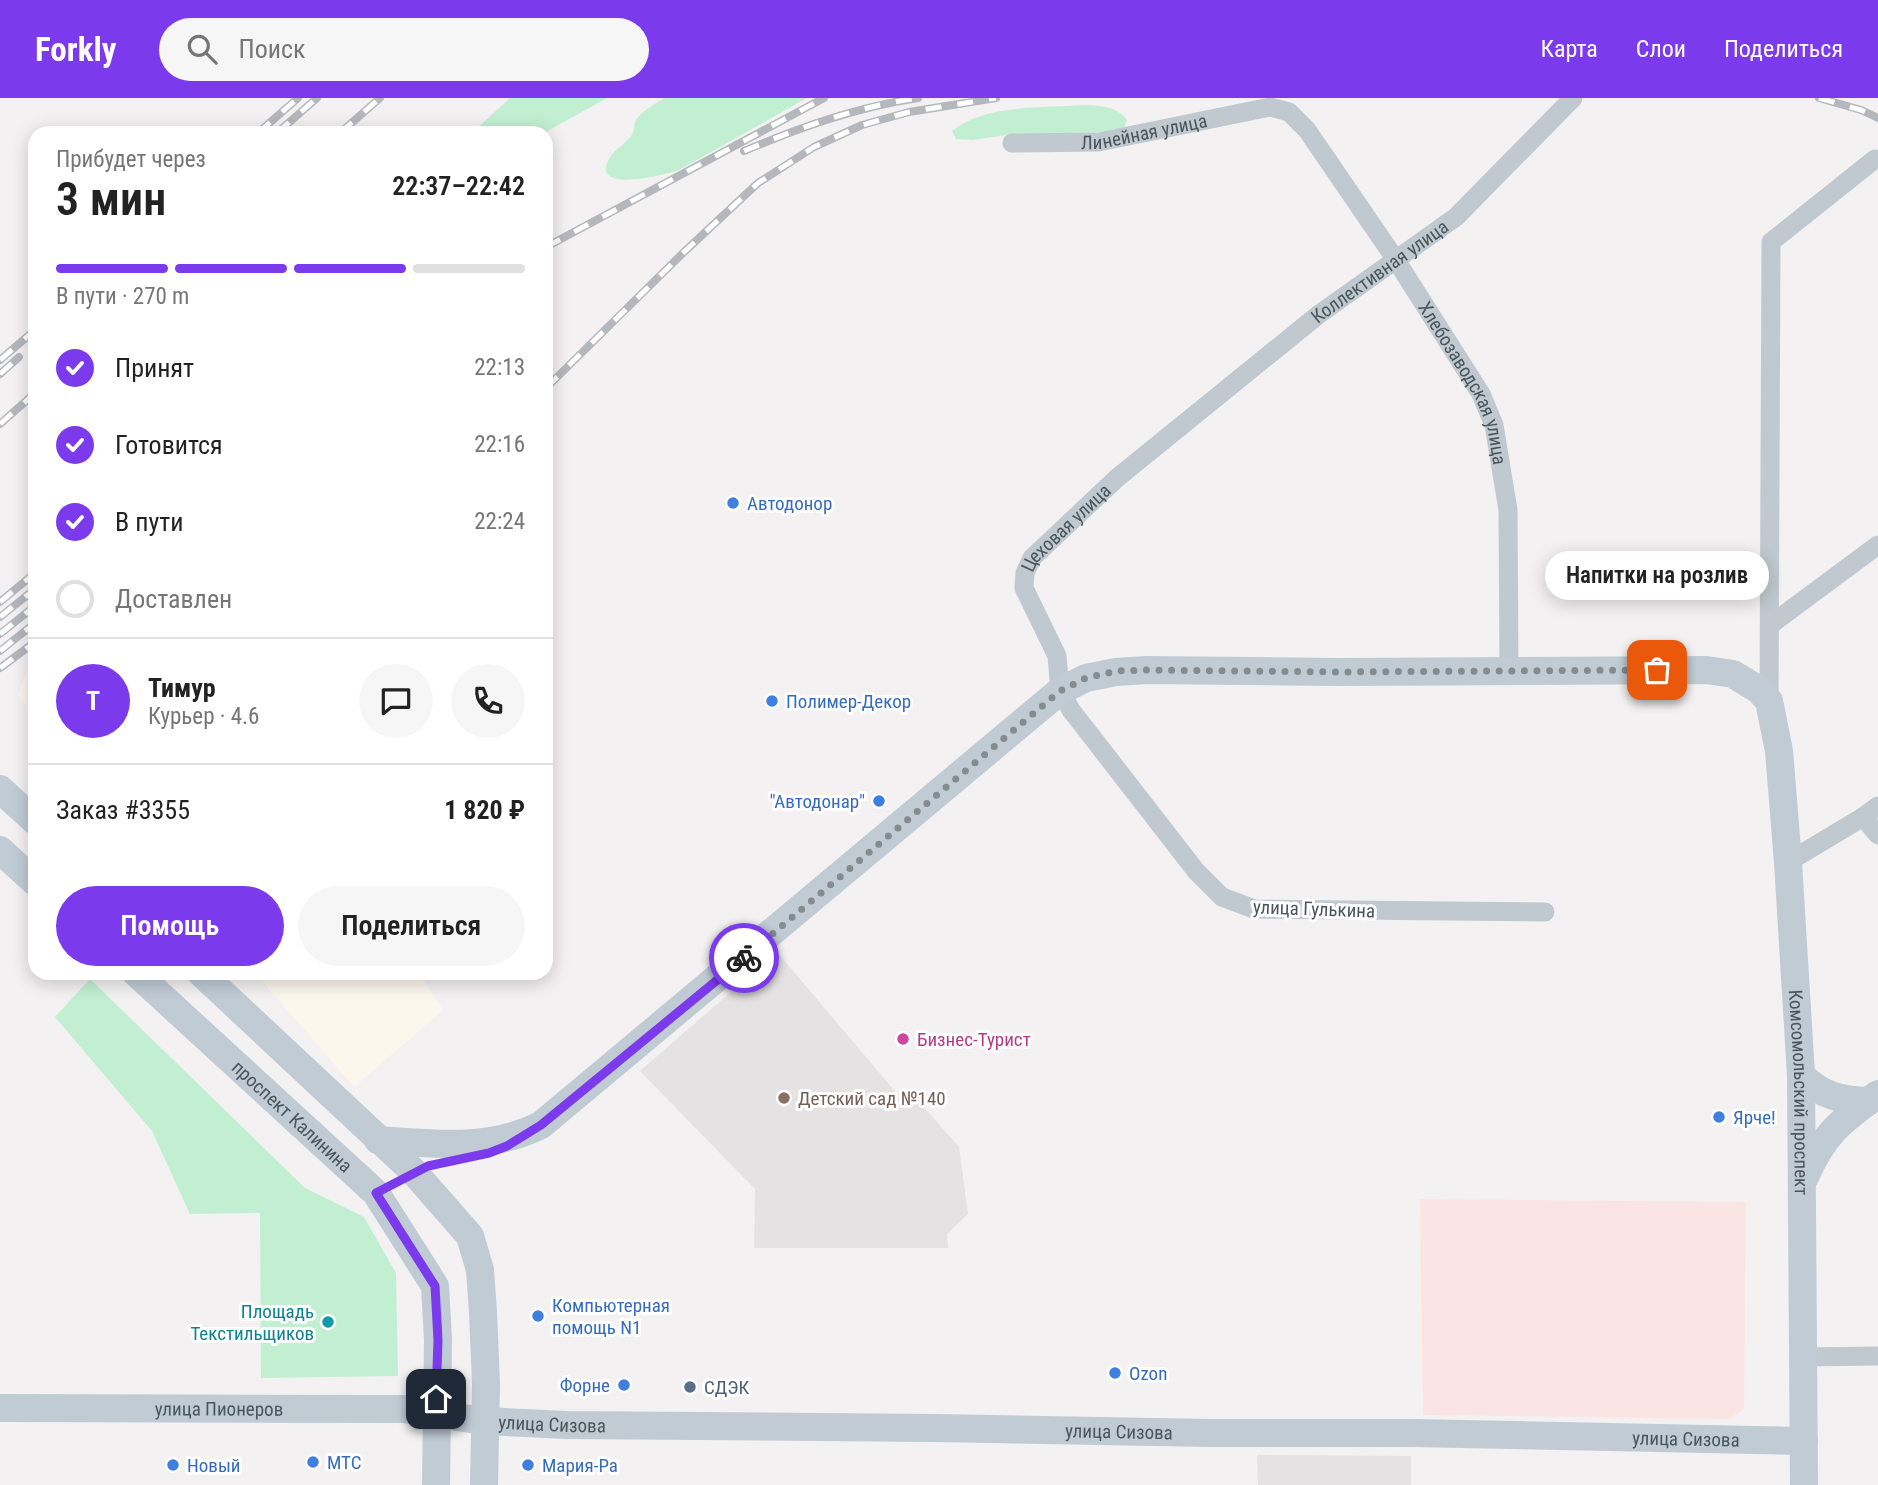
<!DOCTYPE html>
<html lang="ru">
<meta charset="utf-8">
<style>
:root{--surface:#fff;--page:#f6f6f6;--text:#222;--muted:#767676;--line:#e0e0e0;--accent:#7c3aed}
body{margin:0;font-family:"Roboto Condensed",sans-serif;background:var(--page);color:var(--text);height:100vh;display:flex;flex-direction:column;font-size:26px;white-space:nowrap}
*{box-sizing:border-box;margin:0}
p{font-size:23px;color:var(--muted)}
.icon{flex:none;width:38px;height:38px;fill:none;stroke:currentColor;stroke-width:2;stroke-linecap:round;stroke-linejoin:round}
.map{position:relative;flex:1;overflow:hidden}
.side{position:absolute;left:28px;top:28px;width:525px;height:854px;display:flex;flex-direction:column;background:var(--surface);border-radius:21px;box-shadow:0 4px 18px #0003}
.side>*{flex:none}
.pin{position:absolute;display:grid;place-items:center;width:60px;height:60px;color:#fff;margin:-30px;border-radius:14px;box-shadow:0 4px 10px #0006}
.courier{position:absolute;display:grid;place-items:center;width:70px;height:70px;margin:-35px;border:5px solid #7c3aed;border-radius:50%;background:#fff;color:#222;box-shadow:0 2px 9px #0007}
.bubble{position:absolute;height:49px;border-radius:24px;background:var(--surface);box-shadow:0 4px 18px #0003;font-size:23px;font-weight:600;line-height:49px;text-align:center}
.overview em{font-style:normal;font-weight:600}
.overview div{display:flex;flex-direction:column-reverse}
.overview{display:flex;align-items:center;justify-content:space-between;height:119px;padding:0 28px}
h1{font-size:46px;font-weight:600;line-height:52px}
.bar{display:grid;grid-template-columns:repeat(4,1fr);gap:10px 7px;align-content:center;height:84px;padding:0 28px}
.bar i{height:9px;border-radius:5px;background:var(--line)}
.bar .current{background:var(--accent)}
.bar p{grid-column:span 4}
.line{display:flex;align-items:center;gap:18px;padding:0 28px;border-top:2px solid var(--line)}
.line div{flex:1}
.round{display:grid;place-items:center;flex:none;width:74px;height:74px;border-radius:37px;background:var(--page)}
ol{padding:0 28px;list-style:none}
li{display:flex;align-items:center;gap:21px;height:77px}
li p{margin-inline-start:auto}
li .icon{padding:7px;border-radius:50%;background:var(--accent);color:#fff;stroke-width:4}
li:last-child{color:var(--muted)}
li i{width:38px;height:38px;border:4px solid var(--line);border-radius:50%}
.cta{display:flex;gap:14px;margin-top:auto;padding:14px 28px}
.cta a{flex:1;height:80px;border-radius:42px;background:var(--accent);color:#fff;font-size:28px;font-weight:600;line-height:80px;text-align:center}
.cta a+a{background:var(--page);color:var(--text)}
header{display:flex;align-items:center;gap:42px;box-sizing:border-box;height:98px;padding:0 35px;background:var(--accent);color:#fff}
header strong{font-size:33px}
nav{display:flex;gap:38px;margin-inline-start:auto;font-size:24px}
.search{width:490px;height:63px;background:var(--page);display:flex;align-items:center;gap:18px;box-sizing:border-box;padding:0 24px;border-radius:38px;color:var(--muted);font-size:26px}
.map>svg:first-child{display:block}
</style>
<header>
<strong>Forkly</strong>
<div class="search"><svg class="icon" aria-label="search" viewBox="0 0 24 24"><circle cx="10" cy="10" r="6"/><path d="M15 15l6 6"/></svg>Поиск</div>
<nav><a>Карта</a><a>Слои</a><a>Поделиться</a></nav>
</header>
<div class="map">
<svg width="1878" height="1387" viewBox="0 0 1878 1387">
<rect width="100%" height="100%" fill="#f3f1f1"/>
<path fill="#fcf7ed" d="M 35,565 L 35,618 L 18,597 L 27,572 Z
M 255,875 L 419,875 L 443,912 L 354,989 Z"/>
<path fill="#e4e2e3" d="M 777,854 L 904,1004 L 913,997 L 959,1049 L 968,1116 L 947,1136 L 948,1150 L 754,1150 L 755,1091 L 640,973 Z
M 1257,1357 L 1411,1358 L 1411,1387 L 1258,1387 Z"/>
<path fill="#fbe5e4" d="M 1420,1101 L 1746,1104 L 1744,1311 L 1729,1321 L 1423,1317 Z"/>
<path fill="#c2efd1" d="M 510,0 L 607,0 L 544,35 L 472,35 Z
M 665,0 L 807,0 L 679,72 C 667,76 592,96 608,63 C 613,51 629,44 633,35 C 635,31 634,27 635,24 C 640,14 656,5 665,0 Z
M 1085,7 C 1101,8 1117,8 1127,22 L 1124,30 L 1076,38 L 1007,37 L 972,42 L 956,41 L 952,33 C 984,6 1044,10 1085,7 Z
M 90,881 L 305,1090 L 364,1119 L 396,1175 L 398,1278 L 261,1280 L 260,1115 L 190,1116 L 152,1033 L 55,919 Z"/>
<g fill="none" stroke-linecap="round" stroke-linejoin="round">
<g stroke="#c0c9cf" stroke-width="19">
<path id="s1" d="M 1012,45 L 1099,44 L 1270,9 L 1289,14 L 1307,32 L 1396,162 L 1481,296 L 1494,327 L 1508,412 L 1509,573"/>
<path d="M 1770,527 L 1878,447"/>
<path d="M 1769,603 L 1771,144 L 1875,61"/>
<path d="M 1863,719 L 1878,737"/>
<path d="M 1788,764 L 1863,719 L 1878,708"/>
<path id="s2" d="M 1545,814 L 1254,811 L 1222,799 L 1196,773 L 1071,612 L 1060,593 L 1057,558 L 1024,490 L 1025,475 L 1032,460 L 1117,380 L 1318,217 L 1456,119 L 1573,0"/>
<path d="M 1804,1259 L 1878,1258"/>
</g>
<g stroke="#c0cbd4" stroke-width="28">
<path d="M 0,691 L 35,723"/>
<path d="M 0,752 L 35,784"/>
<path id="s3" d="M 136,875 L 376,1095 L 435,1188 L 438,1242 L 436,1387"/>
<path d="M 201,875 L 413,1073 L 470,1138 L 480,1172 L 483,1214 L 486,1286 L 484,1387"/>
<path d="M 1801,977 C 1821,998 1841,1002 1869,1003"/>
<path id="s4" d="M 378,1042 C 433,1046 490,1053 541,1027 L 1060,593 L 1086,580 L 1116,574 L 1147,572 L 1337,574 L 1706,572 L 1733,576 L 1759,592 L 1769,603 L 1779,653 L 1788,764 L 1801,977 L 1804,1387"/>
<path d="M 1805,1079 C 1824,1035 1841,1023 1878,996"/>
<path id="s5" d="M 0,1310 L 403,1311 L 484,1323 L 567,1327 L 936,1330 L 1210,1335 L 1412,1335 L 1804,1343"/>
</g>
<g stroke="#b4b7bb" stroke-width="8">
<path id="rail" d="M 1819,0 L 1861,12 L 1878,20
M 258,35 L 298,0
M 277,35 L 317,0
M 340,35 L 380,0
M 744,53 C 801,29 857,9 918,0
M 546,149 L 824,0
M 0,262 L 35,232
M 0,276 L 19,259
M 546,290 L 684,154 L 758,85 L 814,49 L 862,27 L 909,14 L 996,0
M 0,326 L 35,295
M 0,504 L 35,475
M 0,519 L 35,491
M 0,536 L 35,508
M 0,553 L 35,525
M 0,570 L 35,544"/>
</g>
<use href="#rail" stroke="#fff" stroke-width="5" stroke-dasharray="16" stroke-linecap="butt"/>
</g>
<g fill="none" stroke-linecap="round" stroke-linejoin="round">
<path stroke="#848c91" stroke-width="7" stroke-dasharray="0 12.6" d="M 744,860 L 1060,593 L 1086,580 L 1116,573 L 1147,572 L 1337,574 L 1657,572"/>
<path stroke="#7c3aed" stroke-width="9" d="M 436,1301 L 438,1242 L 435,1188 L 376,1095 L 428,1068 L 489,1055 L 507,1048 L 541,1027 L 744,860"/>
</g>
<g fill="#3f7fe0" stroke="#fff" stroke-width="2.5">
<circle cx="733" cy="405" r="7"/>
<circle cx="772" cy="603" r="7"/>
<circle cx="879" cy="703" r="7"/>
<circle cx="1719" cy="1019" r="7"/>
<circle cx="538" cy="1218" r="7"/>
<circle cx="1115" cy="1275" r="7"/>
<circle cx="624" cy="1287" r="7"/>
<circle cx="313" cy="1364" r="7"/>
<circle cx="173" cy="1367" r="7"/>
<circle cx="528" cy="1367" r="7"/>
</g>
<circle fill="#d1479c" stroke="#fff" stroke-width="2.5" cx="903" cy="941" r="7"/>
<circle fill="#8d6e63" stroke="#fff" stroke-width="2.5" cx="784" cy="1000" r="7"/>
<circle fill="#0f9aa8" stroke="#fff" stroke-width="2.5" cx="328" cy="1224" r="7"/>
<circle fill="#5c6f8a" stroke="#fff" stroke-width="2.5" cx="690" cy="1289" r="7"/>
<g text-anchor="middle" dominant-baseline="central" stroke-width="6" stroke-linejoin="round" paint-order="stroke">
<g font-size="19" fill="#49565e" stroke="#fff">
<text stroke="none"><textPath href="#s1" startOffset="133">Линейная улица</textPath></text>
<text stroke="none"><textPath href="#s2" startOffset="1181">Коллективная улица</textPath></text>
<text stroke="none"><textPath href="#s1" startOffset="606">Хлебозаводская улица</textPath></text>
<text stroke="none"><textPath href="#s2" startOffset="775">Цеховая улица</textPath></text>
<text transform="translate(1314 811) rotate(2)">улица Гулькина</text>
<text stroke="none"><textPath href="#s4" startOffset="1958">Комсомольский проспект</textPath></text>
<text stroke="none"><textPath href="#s3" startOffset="212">проспект Калинина</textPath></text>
<text stroke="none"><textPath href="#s5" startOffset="219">улица Пионеров</textPath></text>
<text stroke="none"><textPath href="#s5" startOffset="553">улица Сизова</textPath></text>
<text stroke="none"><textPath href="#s5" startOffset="1120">улица Сизова</textPath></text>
<text stroke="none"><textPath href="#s5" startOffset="1687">улица Сизова</textPath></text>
</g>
<g font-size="19" fill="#366cbe" stroke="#fff" text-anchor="start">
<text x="747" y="405">Автодонор</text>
<text x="786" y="603">Полимер-Декор</text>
<text x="865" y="703" text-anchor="end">"Автодонар"</text>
<text x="1733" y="1019">Ярче!</text>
<text x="552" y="1207">Компьютерная<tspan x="552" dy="22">помощь N1</tspan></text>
<text x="1129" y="1275">Ozon</text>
<text x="610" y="1287" text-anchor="end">Форне</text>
<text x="327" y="1364">МТС</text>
<text x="187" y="1367">Новый</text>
<text x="542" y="1367">Мария-Ра</text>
</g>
<g font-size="19" fill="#b23c85" stroke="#fff" text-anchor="start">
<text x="917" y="941">Бизнес-Турист</text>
</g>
<g font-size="19" fill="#785e54" stroke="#fff" text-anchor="start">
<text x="798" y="1000">Детский сад №140</text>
</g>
<g font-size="19" fill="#0d838f" stroke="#fff" text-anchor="end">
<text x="314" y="1213">Площадь<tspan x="314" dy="22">Текстильщиков</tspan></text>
</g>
<g font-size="19" fill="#4e5e75" stroke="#fff" text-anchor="start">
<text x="704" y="1289">СДЭК</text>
</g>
</g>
</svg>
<div class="pin" style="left:1657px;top:572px;background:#ea580c"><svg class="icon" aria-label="bag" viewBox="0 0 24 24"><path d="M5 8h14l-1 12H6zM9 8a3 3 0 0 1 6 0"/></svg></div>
<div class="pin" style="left:436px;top:1301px;background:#1f2937"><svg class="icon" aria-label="home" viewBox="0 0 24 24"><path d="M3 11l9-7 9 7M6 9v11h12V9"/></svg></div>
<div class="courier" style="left:744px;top:860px"><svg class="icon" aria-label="bike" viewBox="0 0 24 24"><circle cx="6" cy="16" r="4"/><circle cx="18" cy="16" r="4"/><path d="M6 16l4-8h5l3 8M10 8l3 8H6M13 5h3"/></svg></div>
<div class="bubble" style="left:1545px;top:453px;width:224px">Напитки на розлив</div>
<section class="side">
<div class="overview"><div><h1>3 мин</h1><p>Прибудет через</p></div><em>22:37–22:42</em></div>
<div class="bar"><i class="current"></i><i class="current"></i><i class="current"></i><i></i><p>В пути · 270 m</p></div>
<ol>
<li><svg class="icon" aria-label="check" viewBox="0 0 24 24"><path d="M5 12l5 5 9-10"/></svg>Принят<p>22:13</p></li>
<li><svg class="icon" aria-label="check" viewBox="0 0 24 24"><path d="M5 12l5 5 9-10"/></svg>Готовится<p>22:16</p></li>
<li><svg class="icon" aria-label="check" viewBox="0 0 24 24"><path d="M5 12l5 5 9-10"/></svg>В пути<p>22:24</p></li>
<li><i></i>Доставлен</li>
</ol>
<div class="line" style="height:126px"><b class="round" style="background:var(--accent);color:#fff">Т</b><div><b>Тимур</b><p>Курьер · 4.6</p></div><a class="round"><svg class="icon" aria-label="chat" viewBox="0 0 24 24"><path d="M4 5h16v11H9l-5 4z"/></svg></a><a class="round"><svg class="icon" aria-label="phone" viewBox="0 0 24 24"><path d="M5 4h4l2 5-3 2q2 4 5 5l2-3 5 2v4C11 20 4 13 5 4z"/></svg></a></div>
<div class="line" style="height:91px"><div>Заказ #3355</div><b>1 820 ₽</b></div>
<div class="cta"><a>Помощь</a><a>Поделиться</a></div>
</section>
</div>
